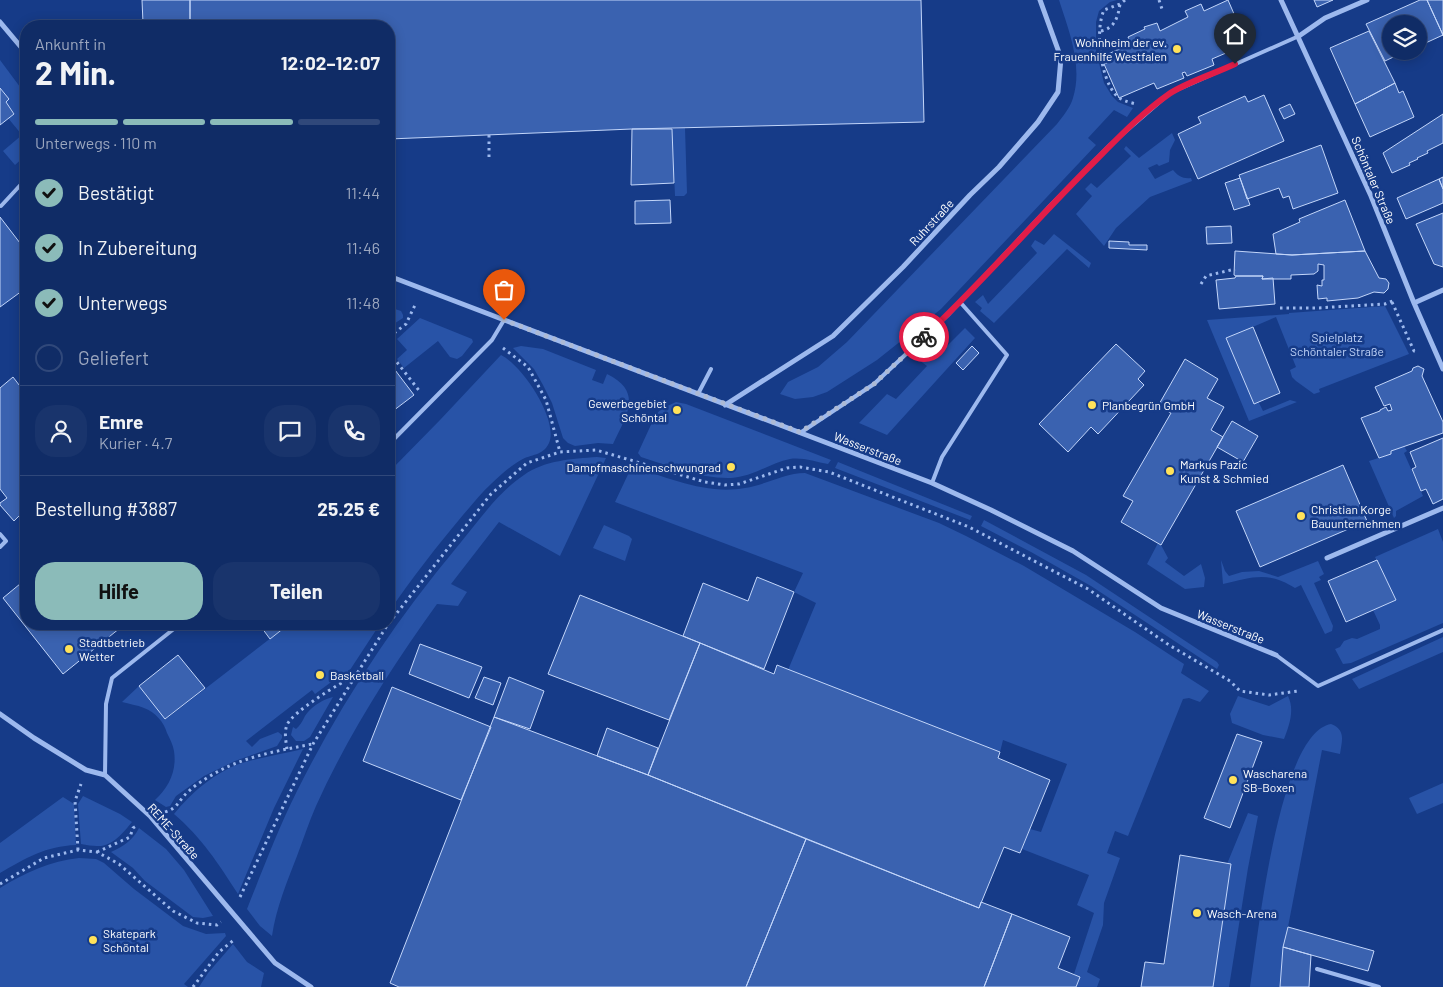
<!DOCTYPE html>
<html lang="de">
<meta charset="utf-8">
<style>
:root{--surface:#102c66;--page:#19346c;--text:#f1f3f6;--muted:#9ca7bf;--line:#30487a;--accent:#8bbbb9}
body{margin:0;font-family:Barlow,sans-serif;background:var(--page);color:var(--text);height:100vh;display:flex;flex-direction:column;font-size:19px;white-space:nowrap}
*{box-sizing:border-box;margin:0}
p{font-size:16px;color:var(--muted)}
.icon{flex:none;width:28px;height:28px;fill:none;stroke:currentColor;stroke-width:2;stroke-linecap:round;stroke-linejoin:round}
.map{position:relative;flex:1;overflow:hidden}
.drawer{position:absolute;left:20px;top:20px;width:375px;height:610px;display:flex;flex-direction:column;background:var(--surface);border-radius:20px;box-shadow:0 2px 12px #0003,0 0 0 1px var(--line)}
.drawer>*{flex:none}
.fabs{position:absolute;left:1382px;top:15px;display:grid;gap:10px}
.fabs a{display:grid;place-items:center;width:45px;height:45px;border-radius:50%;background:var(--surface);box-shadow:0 2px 12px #0003,0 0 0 1px var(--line);font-size:25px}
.pin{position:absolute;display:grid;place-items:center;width:42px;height:42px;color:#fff;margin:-51px -21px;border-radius:50% 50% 50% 0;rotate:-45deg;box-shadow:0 0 5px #0007}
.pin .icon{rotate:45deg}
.courier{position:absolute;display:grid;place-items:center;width:50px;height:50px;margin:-25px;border:4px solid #e11d48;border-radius:50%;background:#fff;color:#222;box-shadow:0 1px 6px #0007}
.summary em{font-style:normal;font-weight:700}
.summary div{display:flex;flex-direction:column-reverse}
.summary{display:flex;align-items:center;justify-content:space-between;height:85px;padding:0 15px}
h1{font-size:32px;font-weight:700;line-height:38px}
.bar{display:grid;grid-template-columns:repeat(4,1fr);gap:8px 5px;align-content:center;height:60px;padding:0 15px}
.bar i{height:6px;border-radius:4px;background:var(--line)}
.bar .active{background:var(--accent)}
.bar p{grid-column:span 4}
.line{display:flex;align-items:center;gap:12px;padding:0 15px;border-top:1px solid var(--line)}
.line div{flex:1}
.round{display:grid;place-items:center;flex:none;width:52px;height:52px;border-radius:20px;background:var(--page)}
ol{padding:0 15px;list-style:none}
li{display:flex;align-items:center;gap:15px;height:55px}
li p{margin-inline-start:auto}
li .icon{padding:5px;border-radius:50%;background:var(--accent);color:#111;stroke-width:4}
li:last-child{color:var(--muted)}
li i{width:28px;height:28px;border:2px solid var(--line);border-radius:50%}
.action{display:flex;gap:10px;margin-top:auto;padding:10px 15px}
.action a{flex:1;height:58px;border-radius:20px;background:var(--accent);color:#111;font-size:20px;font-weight:700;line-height:58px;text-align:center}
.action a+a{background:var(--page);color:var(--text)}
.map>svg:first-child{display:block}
</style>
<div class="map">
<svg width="1443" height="987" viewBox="0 0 1443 987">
<rect width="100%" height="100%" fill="#163b88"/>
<path fill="#2853a7" d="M 1059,0 L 1117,0 L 1110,2 L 1099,11 L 1096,22 L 1096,51 L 1104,83 L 1112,96 L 1118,102 L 1133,108 L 1127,117 L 1114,110 L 1088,138 L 1096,145 L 941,309 L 877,360 L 827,392 L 813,397 L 795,399 L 780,394 L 788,382 L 818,367 L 847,342 L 1057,124 C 1063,116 1070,108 1073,98 C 1083,66 1069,31 1059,0 Z
M 0,60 L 26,95 L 26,155 L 15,165 L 3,151 L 22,135 L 8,118 L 14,113 L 6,102 L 9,99 L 0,88 Z
M 685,128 L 687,193 L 684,196 L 675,196 L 672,129 Z
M 1172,133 L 1175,140 L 1170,150 L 1169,162 L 1159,166 L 1157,164 L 1148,168 L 1155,179 L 1173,170 C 1178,176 1183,179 1191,178 L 1192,181 L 1150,197 L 1116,228 L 1104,246 L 1076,214 L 1092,196 L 1085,189 L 1091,183 L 1097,188 L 1131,156 L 1124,149 L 1126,146 L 1139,158 Z
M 1054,234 L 1091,263 L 1089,268 L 1067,249 L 994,323 L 980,311 L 982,308 L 975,302 L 983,295 L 988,304 L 1037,253 L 1031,246 L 1035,240 L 1044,245 Z
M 1385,306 L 1409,354 L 1319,389 L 1320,392 L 1314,394 L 1296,381 L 1292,377 L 1290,370 L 1296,367 L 1276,317 L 1227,338 L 1263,411 L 1290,400 L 1297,402 L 1249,421 L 1207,320 L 1289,314 L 1289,313 Z
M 389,307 L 401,311 L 403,315 L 403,318 L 389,327 Z
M 420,318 L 472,339 L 473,342 L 462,356 L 457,359 L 450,357 L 438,341 L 404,368 L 397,359 L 407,350 L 397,339 Z
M 965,328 L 975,338 L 887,435 L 859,423 L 887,394 L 896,399 L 927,366 L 919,360 L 927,353 L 934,359 Z
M 521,346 L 543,349 L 596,370 L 592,380 L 603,384 L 607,374 C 644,392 626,416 613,444 L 598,443 L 575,446 L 568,443 L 563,438 L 552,403 L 543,385 L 534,369 L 513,348 Z
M 501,355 C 522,365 559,420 549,443 C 543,456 531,454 521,460 C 510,466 500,476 491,484 C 481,493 472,505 463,515 C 437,546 412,578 389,612 L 389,472 L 440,420 Z
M 676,402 L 686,404 L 831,460 L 828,464 C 816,462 802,457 790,459 C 770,463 752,477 731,478 C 701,479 670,466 641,457 L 638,453 L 655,416 L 661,409 Z
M 1404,446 L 1407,451 L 1404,453 L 1423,496 L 1396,511 L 1396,516 L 1394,518 L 1369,461 L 1391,454 L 1391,451 Z
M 597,457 L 606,458 L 560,556 L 499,522 L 451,584 L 467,592 L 458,606 L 437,604 C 391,668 348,735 316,806 C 309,822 303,840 297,856 C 287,882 276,908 272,936 L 260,926 L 247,909 C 263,869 278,829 297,791 C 341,703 395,621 457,547 C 478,522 497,493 524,475 C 545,460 572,459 597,457 Z
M 838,462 L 972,516 L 970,520 L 835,468 Z
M 632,466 C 668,478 707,495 745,488 C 766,485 784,473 805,473 L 939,523 L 966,536 L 1024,566 L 1135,632 L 1184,664 L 1181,673 L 1209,691 L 1200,702 L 1189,698 L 1183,699 L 1128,836 L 1115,831 L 1107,853 L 1120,858 L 1104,903 L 1103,925 L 1087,972 L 1100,979 L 1097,987 L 1076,987 L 1080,977 L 1074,974 L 1094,913 L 1077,905 L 1089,875 L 1022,849 L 1030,829 L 1041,832 L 1067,764 L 1003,740 L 1000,752 L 788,670 L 816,603 L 794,592 L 803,573 L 615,502 Z
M 984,520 L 1086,575 L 1217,662 L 1219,665 L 1217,669 L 1091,586 L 1031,552 L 981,526 Z
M 604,525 L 629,536 L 632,539 L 625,561 L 593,548 Z
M 1438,529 L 1443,542 L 1443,623 L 1351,663 L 1343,664 L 1335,649 L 1340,647 L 1344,641 L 1352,638 L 1357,639 L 1380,629 L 1380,625 L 1373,610 L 1396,600 L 1375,557 Z
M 1158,543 L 1161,545 L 1168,558 L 1165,562 L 1184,576 L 1201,564 L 1205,578 L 1204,587 L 1185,589 L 1147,564 Z
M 1221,560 L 1225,571 L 1229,576 L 1242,572 L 1259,571 L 1278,577 L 1318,561 L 1324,574 L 1319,577 L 1321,580 L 1314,583 L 1333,626 L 1332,631 L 1325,634 L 1301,585 L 1295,588 C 1269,571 1252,577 1223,584 Z
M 289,624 L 380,624 L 348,673 L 341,673 L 338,677 L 315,694 L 312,690 L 246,741 L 252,747 L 260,739 L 278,732 L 282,735 L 282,738 L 277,746 L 235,761 L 204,776 L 176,796 L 170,806 L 166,807 L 155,800 C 169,787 177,771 174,751 C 173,745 170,739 167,733 C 164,722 155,712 144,708 C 137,705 129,704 122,702 L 139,686 L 166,719 Z
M 1443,637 L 1443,652 L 1359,689 L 1352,679 Z
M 1238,696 L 1269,706 L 1288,696 C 1295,710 1289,726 1284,739 L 1263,735 L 1232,723 L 1230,714 Z
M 333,697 L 310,737 L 304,741 L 296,741 L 291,735 L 293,727 L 296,729 C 304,722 303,717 308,712 C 314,705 324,699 333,697 Z
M 1331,724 C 1346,730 1342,740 1340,754 L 1322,750 L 1288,927 L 1283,947 L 1280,987 L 1283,987 L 1250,987 C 1258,939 1278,733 1331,724 Z
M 303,749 L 274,808 L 238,894 C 218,863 202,838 174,814 C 192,792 215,772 242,763 C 262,757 283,754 303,749 Z
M 1443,783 L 1443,803 L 1417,814 L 1409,798 Z
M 83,796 L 120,814 L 132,822 C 123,833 112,847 97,846 C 92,846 87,845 81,844 L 78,804 Z
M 63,797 L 74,804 L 76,845 C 46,846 26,858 0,873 L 0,843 Z
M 1248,813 L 1258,816 L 1248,868 L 1229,987 L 1213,987 L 1231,865 L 1227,864 Z
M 139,828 L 166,849 L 184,870 L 213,916 L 203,918 L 193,917 L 145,881 L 133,868 L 111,852 C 124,846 133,840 139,828 Z
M 79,858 L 96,859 L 104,863 L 134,889 L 183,926 L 206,934 L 225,933 L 226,936 L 184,984 L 188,987 L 0,987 L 0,888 C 24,873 51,861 79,858 Z
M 233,944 L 247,962 L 264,973 L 261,987 L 199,987 L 208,973 Z"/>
<path fill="#3a62b0" stroke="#c3d6fa" d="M 142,0 L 190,0 L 190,26 L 179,26 L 179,22 L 143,23 Z
M 190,0 L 921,0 L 924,122 L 632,129 L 389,139 L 389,26 L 190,26 Z
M 1228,0 L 1247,44 L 1212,59 L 1214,65 L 1187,76 L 1185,72 L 1182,73 L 1184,78 L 1157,89 L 1154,83 L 1119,98 L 1104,64 L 1111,61 L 1108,54 L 1131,44 L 1128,37 L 1145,29 L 1144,27 L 1157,23 L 1160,31 L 1188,17 L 1185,11 L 1201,4 L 1204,11 Z
M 1314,0 L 1333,0 L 1317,7 Z
M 1420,0 L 1427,0 L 1443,35 L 1419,46 L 1419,24 L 1391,24 L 1391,51 L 1406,51 L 1385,61 L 1366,24 Z
M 1427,0 L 1443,0 L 1443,36 L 1443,35 Z
M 1369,31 L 1395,83 L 1355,104 L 1330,48 Z
M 1395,83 L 1399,93 L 1403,91 L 1414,117 L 1370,137 L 1355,104 Z
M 0,88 L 9,99 L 6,102 L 14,114 L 0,125 Z
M 1264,95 L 1284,141 L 1198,179 L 1178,134 L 1201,123 L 1198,117 L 1245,96 L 1248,102 Z
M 1290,104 L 1295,114 L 1284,119 L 1279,109 Z
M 1443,114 L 1443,143 L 1427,151 L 1428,153 L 1417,158 L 1418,159 L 1409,163 L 1410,165 L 1392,173 L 1383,153 Z
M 632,129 L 672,129 L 674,183 L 631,185 Z
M 1321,145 L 1338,193 L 1293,209 L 1289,196 L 1283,198 L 1279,188 L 1247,199 L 1239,175 Z
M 1443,177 L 1443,189 L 1439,179 Z
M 1240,178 L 1250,205 L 1234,210 L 1225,183 Z
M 1439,179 L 1443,189 L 1443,203 L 1406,219 L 1397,198 Z
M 670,200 L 671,223 L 635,224 L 635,201 Z
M 1345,200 L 1365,251 L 1292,255 L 1276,254 L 1273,234 L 1300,222 L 1299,219 Z
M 1443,213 L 1443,267 L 1434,264 L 1416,224 Z
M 0,217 L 20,243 L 26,238 L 26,288 L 0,307 Z
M 1231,226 L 1232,243 L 1207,244 L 1206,227 Z
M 1109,241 L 1129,242 L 1129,245 L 1147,245 L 1147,250 L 1109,248 Z
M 1235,251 L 1292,255 L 1365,251 L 1379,278 L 1386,279 L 1389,283 L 1388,289 L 1384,293 L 1374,292 L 1358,298 L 1327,301 L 1327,298 L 1318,299 L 1317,285 L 1322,286 L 1322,280 L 1324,280 L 1324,265 L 1318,264 L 1318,271 L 1314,274 L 1291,275 L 1291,279 L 1262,279 L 1263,276 L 1236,276 L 1234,275 Z
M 1236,276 L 1263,276 L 1262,279 L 1273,278 L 1275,304 L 1219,309 L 1216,280 L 1235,278 Z
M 1253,327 L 1280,393 L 1254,404 L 1226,338 Z
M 1116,344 L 1145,371 L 1138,379 L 1144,385 L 1098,434 L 1091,427 L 1068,452 L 1039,424 Z
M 972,346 L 979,353 L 963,370 L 956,363 Z
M 1185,359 L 1218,379 L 1207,398 L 1224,407 L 1211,430 L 1223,437 L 1161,545 L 1121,522 L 1133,501 L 1123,496 L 1171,413 L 1158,406 Z
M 389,362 L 414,395 L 389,414 Z
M 1418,366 L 1424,369 L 1422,376 L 1443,422 L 1443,433 L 1391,451 L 1391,454 L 1379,458 L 1361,418 L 1380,411 L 1380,410 L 1386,407 L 1388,411 L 1392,410 L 1390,404 L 1384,406 L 1375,387 L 1412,371 L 1413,368 Z
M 13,377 L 26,394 L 26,522 L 20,515 L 14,521 L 0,505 L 0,503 L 7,498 L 0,489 L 0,388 Z
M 1232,421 L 1258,436 L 1243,462 L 1217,447 Z
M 1443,438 L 1443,499 L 1433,504 L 1426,489 L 1421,491 L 1412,469 L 1416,467 L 1410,452 Z
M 1343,465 L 1367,521 L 1260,567 L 1236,511 Z
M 1377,560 L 1396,600 L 1346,622 L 1328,581 Z
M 757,577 L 794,592 L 764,669 L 683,636 L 703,583 L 748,601 Z
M 26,579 L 26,624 L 125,624 L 63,674 L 3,598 Z
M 580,595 L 700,643 L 669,720 L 548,674 Z
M 259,624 L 289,624 L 270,639 Z
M 700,643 L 774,674 L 777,665 L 1000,752 L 998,758 L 1050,780 L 1020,853 L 1004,847 L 979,908 L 648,775 Z
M 420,644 L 482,667 L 469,698 L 409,674 Z
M 178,655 L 205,688 L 165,719 L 139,686 Z
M 484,677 L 501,683 L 493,705 L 475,698 Z
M 509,677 L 544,691 L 530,729 L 494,717 Z
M 392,687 L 491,727 L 461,800 L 363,761 Z
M 494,717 L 648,775 L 806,839 L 746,987 L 399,987 L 390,983 Z
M 607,728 L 658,748 L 648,775 L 597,756 Z
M 1237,734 L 1262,742 L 1230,828 L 1204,818 Z
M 806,839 L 979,908 L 981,902 L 1012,914 L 984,987 L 746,987 Z
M 1180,855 L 1231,864 L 1213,987 L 1141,987 L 1145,962 L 1164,964 Z
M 1012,914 L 1070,937 L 1058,968 L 1080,977 L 1076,987 L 984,987 Z
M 1288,927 L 1374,951 L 1368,971 L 1283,947 Z
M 1283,947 L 1311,955 L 1309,987 L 1280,987 Z"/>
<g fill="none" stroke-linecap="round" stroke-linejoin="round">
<path stroke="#9db9ee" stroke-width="3" stroke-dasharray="2.5 4" stroke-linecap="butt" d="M 1125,0 L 1120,4 L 1104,10 C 1095,30 1100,76 1115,94 C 1120,100 1128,102 1136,104
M 1159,0 L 1163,12
M 164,23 L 164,26
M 1101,31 C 1115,28 1118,17 1120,4
M 489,135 L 489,158
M 1201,284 L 1206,276 L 1235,269
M 1392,302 L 1414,351 L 1418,351
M 1280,308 L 1317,308 L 1385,304 L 1395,300
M 389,337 L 406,324 L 416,303
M 503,348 L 528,367 L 546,400 L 560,452
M 389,352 L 421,393
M 389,623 L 491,494 L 527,463 L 560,452 L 596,450 L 705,482 L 725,485 L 739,484 L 787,468 L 800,467 L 829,472 L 969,527 L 1088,589 L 1169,645 L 1230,681 L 1240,691 L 1269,695 L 1298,691
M 287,749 C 286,742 284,732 287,725 C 292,712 340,683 354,676
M 165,812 C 179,808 178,800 188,792 C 194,786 202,781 210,776 C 241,757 277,751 312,744
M 78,850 L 75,801 L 81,784
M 97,852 L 130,837 L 133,828 L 138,825
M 0,884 L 44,858 L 78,850 L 97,852 L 119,864 L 173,911 L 197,923 L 217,925 L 221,922
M 240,897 L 313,744 L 388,624
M 193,987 L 219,952 L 235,939"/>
<path stroke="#9db9ee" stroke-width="4" d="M 1,206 L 26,179
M 698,394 L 711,369
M 800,433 L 874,384 L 949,314 L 1048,208 L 1110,145 L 1170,93 L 1299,36
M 389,444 L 492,340 L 504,320
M 932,483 L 942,457 L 1007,355 L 960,302
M 0,534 L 6,541 L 0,547
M 1276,655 L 1318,686 L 1443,630
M 105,775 L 106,704 L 112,678 L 180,624
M 1317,969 L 1379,987"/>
<path stroke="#9db9ee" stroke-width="5" d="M 1281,0 L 1371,196 L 1414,303 L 1443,369
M 0,22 L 26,53
M 1299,36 L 1325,18 L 1367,0
M 389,276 L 932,483 L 991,510 L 1073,551 L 1161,608 L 1276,655
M 1414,303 L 1443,290
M 725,405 L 833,336 L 903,267 L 970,195 L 999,167 L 1038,122 L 1058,92 L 1061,58 L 1040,0
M 1327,558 L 1443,508
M 0,714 L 34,738 L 86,770 L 105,775 L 150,816 L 275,963 L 311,987"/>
</g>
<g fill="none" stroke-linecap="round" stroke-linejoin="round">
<path stroke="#adbad5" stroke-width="5" stroke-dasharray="0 9" d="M 504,320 L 800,432 L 874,384 L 924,337"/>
<path stroke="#e11d48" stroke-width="6" d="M 924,337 C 984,281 1037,218 1096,160 C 1119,137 1142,113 1169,94 C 1185,83 1216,73 1235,64"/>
</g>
<g fill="#ffe25a" stroke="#163b88" stroke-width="2">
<circle cx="1177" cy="49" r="5"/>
<circle cx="1092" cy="405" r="5"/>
<circle cx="677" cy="410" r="5"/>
<circle cx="731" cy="467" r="5"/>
<circle cx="1170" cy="471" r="5"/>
<circle cx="1301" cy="516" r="5"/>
<circle cx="69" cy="649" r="5"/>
<circle cx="320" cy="675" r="5"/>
<circle cx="1233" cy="780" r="5"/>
<circle cx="1197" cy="913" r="5"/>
<circle cx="93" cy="940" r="5"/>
</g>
<g text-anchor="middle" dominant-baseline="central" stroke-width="5" stroke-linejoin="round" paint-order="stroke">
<g font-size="12" fill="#fff" stroke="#163b88" text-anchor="start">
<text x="1167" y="42" text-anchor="end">Wohnheim der ev.<tspan x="1167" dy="14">Frauenhilfe Westfalen</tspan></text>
<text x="667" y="403" text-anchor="end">Gewerbegebiet<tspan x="667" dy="14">Schöntal</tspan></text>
<text x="1102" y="405">Planbegrün GmbH</text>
<text x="1180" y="464">Markus Pazic<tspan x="1180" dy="14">Kunst &amp; Schmied</tspan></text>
<text x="721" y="467" text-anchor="end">Dampfmaschinenschwungrad</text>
<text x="1311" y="509">Christian Korge<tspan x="1311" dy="14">Bauunternehmen</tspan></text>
<text x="79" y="642">Stadtbetrieb<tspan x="79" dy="14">Wetter</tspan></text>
<text x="330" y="675">Basketball</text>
<text x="1243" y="773">Wascharena<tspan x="1243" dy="14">SB-Boxen</tspan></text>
<text x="1207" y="913">Wasch-Arena</text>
<text x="103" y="933">Skatepark<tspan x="103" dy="14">Schöntal</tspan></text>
</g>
<g font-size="12" fill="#fff" stroke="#163b88">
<text transform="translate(1374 180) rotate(67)">Schöntaler Straße</text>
<text transform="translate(931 222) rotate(-47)">Ruhrstraße</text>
<text transform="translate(868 448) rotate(21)">Wasserstraße</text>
<text transform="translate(1231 626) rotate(22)">Wasserstraße</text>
<text transform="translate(174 831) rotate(48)">REME-Straße</text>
</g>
<g font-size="12" fill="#c3d6fa" stroke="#163b88">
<text x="1337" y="337">Spielplatz<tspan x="1337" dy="14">Schöntaler Straße</tspan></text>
</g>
</g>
</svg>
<div class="fabs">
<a><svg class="icon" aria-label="layers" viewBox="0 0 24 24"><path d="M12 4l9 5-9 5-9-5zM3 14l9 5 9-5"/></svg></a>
</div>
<div class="pin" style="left:504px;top:320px;background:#ea580c"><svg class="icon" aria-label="bag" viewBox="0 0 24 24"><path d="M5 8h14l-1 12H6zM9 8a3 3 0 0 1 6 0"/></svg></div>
<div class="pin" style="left:1235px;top:64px;background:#1f2937"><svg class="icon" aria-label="home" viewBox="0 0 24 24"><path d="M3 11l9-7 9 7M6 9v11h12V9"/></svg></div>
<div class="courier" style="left:924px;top:337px"><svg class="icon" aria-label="bike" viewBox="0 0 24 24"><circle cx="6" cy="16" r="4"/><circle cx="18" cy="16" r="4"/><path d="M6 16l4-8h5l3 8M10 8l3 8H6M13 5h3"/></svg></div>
<section class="drawer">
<div class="summary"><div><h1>2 Min.</h1><p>Ankunft in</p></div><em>12:02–12:07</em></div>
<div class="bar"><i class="active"></i><i class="active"></i><i class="active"></i><i></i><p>Unterwegs · 110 m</p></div>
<ol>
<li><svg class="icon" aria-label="check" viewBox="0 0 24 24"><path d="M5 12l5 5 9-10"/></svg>Bestätigt<p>11:44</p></li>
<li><svg class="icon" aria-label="check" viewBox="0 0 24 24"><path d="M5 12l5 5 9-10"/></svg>In Zubereitung<p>11:46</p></li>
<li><svg class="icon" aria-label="check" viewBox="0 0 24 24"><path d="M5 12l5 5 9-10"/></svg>Unterwegs<p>11:48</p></li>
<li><i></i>Geliefert</li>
</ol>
<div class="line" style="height:90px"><a class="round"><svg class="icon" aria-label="person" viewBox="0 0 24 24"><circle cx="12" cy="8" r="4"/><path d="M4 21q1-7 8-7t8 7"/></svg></a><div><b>Emre</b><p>Kurier · 4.7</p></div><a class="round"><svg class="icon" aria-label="chat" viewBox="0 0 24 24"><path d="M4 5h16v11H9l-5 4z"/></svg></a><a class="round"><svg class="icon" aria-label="phone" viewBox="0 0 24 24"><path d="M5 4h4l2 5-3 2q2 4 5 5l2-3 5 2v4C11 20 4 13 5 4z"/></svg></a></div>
<div class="line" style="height:65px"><div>Bestellung #3887</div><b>25.25 €</b></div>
<div class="action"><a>Hilfe</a><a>Teilen</a></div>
</section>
</div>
